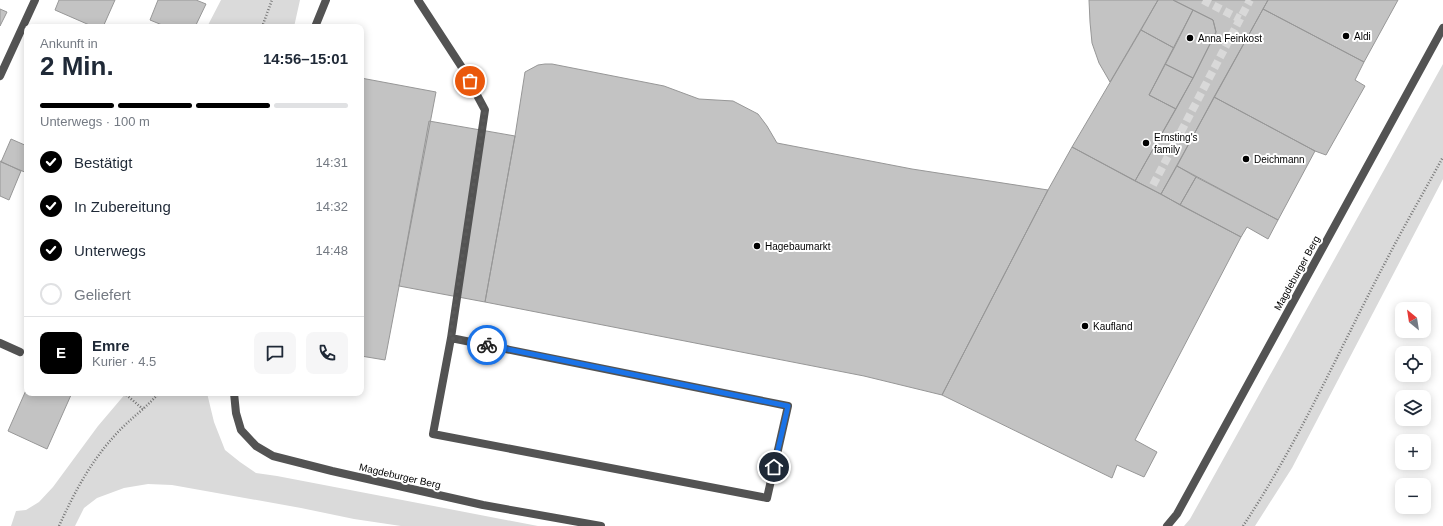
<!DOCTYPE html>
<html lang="de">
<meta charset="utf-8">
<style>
:root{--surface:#fff;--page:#f6f6f7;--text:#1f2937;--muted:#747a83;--line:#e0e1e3;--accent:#000}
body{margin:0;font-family:Helvetica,sans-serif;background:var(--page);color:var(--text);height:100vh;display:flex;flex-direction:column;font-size:15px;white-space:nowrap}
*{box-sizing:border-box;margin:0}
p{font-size:13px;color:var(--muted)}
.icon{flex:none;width:22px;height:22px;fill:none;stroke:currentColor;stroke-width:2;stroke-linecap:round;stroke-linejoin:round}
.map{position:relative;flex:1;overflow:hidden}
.side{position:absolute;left:24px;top:24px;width:340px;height:372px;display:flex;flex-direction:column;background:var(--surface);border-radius:8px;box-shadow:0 2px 10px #0003}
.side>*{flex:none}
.needle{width:26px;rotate:330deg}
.controls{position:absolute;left:1395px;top:302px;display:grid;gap:8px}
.controls a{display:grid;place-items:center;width:36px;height:36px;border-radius:8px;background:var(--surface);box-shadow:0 2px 10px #0003;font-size:20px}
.pin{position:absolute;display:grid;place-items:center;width:34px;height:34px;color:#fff;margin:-17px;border:2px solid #fff;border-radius:50%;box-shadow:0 1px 4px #0007}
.courier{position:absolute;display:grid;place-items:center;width:40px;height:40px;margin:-20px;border:3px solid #1a73e8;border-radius:50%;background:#fff;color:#222;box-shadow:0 1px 5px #0007}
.headline em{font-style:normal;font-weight:600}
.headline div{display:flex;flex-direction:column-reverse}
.headline{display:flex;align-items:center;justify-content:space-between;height:68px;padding:0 16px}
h1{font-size:26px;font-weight:600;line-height:30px}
.bar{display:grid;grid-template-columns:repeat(4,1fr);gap:6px 4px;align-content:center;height:48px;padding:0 16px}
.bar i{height:5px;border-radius:3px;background:var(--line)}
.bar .current{background:var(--accent)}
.bar p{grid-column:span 4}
.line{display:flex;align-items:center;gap:10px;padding:0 16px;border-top:1px solid var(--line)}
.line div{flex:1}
.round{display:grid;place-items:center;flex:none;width:42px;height:42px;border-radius:8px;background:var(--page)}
ol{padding:0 16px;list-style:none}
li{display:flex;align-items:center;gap:12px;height:44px}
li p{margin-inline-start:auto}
li .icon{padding:4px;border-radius:50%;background:var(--accent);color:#fff;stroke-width:4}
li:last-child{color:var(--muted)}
li i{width:22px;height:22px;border:2px solid var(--line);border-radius:50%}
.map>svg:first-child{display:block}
</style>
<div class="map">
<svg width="1443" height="526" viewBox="0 0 1443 526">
<rect width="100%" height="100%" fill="#fff"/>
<path fill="#dadada" d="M 221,0 L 300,0 L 294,27 L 207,27 Z
M 1443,64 L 1443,179 L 1292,468 L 1255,526 L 1184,526 L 1190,519 Z
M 126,393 L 207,393 L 214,422 L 225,450 L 240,462 L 256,473 L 277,476 L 538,526 L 401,526 L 354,519 L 301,508 L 172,485 L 148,484 L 124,488 L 97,498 L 84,508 L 75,526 L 11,526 L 16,511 L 26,510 L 39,502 L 53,487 L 98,426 Z"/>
<path fill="#c3c3c3" stroke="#979797" d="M 59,0 L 115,0 L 103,27 L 94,27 L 55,10 Z
M 158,0 L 196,0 L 206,4 L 195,27 L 167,27 L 150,20 Z
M 1089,0 L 1158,0 L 1110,82 L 1099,63 L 1092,43 L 1090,22 Z
M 1158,0 L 1173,0 L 1193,10 L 1174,48 L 1141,30 Z
M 1173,0 L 1268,0 L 1161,194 L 1135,181 L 1193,78 L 1216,32 L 1213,20 Z
M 1268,0 L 1398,0 L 1364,62 L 1263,9 Z
M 0,9 L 7,12 L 0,26 Z
M 1263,9 L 1364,62 L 1355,80 L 1365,86 L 1326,155 L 1315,151 L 1214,97 Z
M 1193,10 L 1213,20 L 1216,32 L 1193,78 L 1165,64 Z
M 1141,30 L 1174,48 L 1149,95 L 1176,109 L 1135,181 L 1072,147 Z
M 545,64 L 552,64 L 664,86 L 699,99 L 733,101 L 758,114 L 767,126 L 777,143 L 912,169 L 1048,190 L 942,395 L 864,376 L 485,302 L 515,136 L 525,72 L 538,65 Z
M 1165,64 L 1193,78 L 1176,109 L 1149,95 Z
M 361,78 L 436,92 L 385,360 L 361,356 Z
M 1214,97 L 1315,151 L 1278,220 L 1177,166 Z
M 429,121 L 515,136 L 485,302 L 399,286 Z
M 11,139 L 27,146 L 27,173 L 1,162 Z
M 1072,147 L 1241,237 L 1135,440 L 1157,452 L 1144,477 L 1117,465 L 1112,478 L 942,395 L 1048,190 Z
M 0,161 L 21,171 L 9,200 L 0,196 Z
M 1177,166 L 1196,177 L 1180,205 L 1161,194 Z
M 1196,177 L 1278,220 L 1268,239 L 1247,227 L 1241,237 L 1180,205 Z
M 27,388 L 27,393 L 67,393 L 71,395 L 47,449 L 8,431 Z"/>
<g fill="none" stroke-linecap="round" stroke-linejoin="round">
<path stroke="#d9d9d9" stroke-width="8" stroke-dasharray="8 4" stroke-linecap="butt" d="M 1203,0 L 1240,19
M 1153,185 L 1250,0"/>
<path stroke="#757575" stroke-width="2.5" stroke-dasharray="1 2" stroke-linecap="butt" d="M 262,27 L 272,0
M 124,393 L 143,409
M 59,526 C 75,491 91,461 117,433 C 130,419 146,408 159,393
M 1243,526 C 1299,442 1339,350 1386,261 C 1404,226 1424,192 1443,157"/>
<path stroke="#535353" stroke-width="8" d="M 418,0 L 463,69 L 485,110 L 451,338 L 433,434 L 767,498 L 788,406 L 451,338"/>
<path stroke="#535353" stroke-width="8" d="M 315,27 L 326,0
M 0,76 L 35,0
M 0,343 L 20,352
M 234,393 L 236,413 L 241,430 L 256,446 L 273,456 L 332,471 L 483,505 L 601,526
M 1167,526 L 1177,514 L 1443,28"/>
</g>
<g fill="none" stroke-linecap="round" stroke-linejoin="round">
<path stroke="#595959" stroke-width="4" stroke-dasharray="0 7.2" d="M 470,81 L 485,110 L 450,338 L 487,345"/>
<path stroke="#1a73e8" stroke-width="5" d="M 487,345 L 788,406 L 774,467"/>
</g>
<g fill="#000" stroke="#fff" stroke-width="1.5">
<circle cx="1346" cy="36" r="4"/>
<circle cx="1190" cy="38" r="4"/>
<circle cx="1146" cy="143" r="4"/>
<circle cx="1246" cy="159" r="4"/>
<circle cx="757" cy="246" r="4"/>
<circle cx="1085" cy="326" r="4"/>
</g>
<g text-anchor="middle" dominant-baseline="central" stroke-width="4" stroke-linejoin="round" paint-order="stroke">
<g font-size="10" fill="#000" stroke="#fff" text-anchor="start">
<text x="1354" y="36">Aldi</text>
<text x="1198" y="38">Anna Feinkost</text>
<text x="1154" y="137">Ernsting's<tspan x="1154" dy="12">family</tspan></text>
<text x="1254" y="159">Deichmann</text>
<text x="765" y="246">Hagebaumarkt</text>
<text x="1093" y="326">Kaufland</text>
</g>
<g font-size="10" fill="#000" stroke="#fff">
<text transform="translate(1297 273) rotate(-61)">Magdeburger Berg</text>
<text transform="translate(400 476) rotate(13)">Magdeburger Berg</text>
</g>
</g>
</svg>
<div class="controls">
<a><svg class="needle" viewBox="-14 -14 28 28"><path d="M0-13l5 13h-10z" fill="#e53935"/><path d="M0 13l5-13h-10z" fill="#747a83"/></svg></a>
<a><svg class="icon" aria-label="locate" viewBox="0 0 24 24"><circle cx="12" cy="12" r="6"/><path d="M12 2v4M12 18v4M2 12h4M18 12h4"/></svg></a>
<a><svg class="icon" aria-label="layers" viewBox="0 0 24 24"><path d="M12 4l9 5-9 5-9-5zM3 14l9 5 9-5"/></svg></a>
<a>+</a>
<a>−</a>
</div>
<div class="pin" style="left:470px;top:81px;background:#ea580c"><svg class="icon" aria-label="bag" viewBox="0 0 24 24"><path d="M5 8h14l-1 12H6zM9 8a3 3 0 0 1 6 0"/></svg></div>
<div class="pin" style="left:774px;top:467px;background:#1f2937"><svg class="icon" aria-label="home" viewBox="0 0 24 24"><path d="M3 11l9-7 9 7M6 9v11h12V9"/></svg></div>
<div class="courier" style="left:487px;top:345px"><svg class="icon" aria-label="bike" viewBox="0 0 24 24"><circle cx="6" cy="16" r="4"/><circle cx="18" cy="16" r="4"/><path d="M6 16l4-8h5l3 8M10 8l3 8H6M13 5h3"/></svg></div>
<section class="side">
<div class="headline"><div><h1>2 Min.</h1><p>Ankunft in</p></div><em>14:56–15:01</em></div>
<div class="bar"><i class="current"></i><i class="current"></i><i class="current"></i><i></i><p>Unterwegs · 100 m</p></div>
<ol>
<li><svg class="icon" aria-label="check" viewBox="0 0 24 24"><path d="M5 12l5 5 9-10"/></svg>Bestätigt<p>14:31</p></li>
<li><svg class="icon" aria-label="check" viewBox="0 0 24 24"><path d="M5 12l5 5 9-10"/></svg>In Zubereitung<p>14:32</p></li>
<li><svg class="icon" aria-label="check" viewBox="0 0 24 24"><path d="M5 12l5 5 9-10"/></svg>Unterwegs<p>14:48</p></li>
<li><i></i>Geliefert</li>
</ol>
<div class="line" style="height:72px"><b class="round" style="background:var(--accent);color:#fff">E</b><div><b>Emre</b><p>Kurier · 4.5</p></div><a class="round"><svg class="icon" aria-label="chat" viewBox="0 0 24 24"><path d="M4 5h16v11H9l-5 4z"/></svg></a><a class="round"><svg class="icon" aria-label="phone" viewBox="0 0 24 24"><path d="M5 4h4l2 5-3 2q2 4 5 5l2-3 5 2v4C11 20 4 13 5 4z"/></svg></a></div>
</section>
</div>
